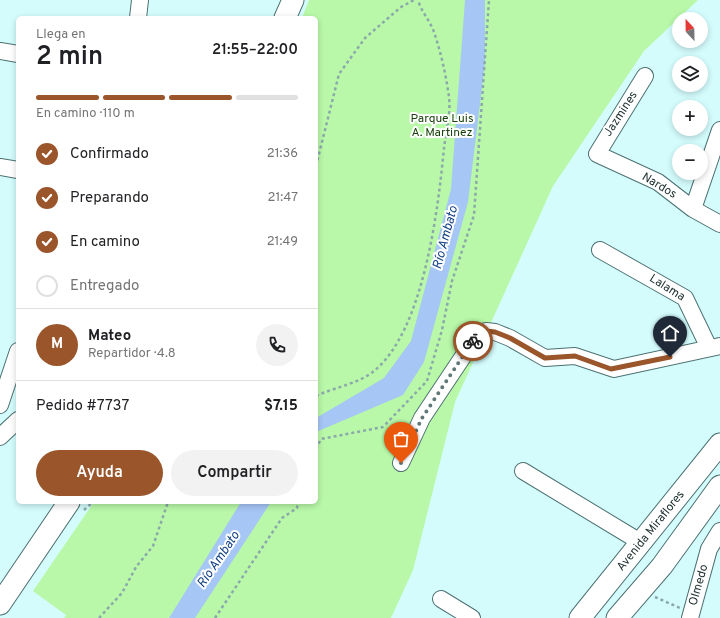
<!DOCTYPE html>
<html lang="es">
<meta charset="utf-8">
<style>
:root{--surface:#fff;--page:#f2f2f2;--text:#202124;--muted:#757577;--line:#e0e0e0;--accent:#9a552a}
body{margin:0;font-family:Overpass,sans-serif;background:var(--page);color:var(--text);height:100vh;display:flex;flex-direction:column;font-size:15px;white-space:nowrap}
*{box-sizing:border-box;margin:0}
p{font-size:13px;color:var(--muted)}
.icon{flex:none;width:22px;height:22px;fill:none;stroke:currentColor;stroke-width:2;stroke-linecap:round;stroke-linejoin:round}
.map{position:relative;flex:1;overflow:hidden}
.details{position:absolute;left:16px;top:16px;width:302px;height:488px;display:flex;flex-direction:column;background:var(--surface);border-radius:6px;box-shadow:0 2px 6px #0003}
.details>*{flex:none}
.needle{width:26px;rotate:338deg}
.fabs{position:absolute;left:672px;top:12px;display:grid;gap:8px}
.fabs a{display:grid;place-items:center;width:36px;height:36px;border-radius:50%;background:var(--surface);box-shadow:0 2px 6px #0003;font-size:20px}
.pin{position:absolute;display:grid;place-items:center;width:34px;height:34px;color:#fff;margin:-41px -17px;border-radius:50% 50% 50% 0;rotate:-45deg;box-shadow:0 0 4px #0007}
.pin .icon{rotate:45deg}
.courier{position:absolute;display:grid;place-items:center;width:40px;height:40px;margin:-20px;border:3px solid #9a552a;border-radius:50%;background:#fff;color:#222;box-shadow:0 1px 5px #0007}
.headline em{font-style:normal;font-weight:600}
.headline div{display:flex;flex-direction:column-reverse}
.headline{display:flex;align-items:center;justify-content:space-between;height:68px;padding:0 20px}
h1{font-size:26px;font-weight:600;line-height:30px}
.bar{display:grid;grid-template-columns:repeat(4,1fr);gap:6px 4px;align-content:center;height:48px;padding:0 20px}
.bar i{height:5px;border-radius:3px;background:var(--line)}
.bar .on{background:var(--accent)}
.bar p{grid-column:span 4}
.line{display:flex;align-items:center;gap:10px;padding:0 20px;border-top:1px solid var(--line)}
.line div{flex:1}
.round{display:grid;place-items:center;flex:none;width:42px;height:42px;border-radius:21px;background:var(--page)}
ol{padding:0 20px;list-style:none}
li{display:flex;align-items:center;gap:12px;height:44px}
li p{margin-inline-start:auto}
li .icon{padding:4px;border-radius:50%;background:var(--accent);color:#fff;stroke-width:4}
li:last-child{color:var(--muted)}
li i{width:22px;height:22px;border:2px solid var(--line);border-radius:50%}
.action{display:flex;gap:8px;margin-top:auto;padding:8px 20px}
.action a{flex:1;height:46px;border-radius:24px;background:var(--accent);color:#fff;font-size:16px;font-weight:600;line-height:46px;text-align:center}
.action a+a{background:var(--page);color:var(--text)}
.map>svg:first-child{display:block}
</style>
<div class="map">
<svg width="720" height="618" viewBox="0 0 720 618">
<rect width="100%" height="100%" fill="#d4fcfd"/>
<path fill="#b8f8a8" d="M 309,0 L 698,0 L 644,51 L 553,186 L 455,402 L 413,570 L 391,618 L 64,618 L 66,615 L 33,591 L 94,502 L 316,502 L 316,18 L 302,18 Z"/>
<path fill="#a6c6f6" d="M 465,0 L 485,0 L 485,63 L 468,202 L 424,362 L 403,395 L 316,432 L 316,418 L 384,378 L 411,341 L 451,189 Z
M 241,502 L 271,502 L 195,618 L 169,618 Z"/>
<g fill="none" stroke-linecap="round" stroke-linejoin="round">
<g stroke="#4d7172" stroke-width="18">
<path id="minor" d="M 138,18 L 140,0
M 0,51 L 18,54
M 645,76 L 597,154 L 658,182 L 693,209 L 720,224
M 0,167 L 18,170
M 693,209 L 720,130
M 600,250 L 685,298 L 709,348
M 0,405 L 18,351
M 0,437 L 18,420
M 401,463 L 422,418 L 478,334 L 486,331 L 495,332 L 510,338 L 545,358 L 575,356 L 614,369 L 720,346
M 523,471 L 642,543
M 441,599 L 472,618
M 690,618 L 709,549 L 720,531"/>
</g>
<g stroke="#4d7172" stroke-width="23">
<path id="major" d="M 285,18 L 293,0
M 0,604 L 69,502
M 580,618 L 720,444
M 617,618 L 662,566 L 720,486"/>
</g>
<path stroke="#8ba9aa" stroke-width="2.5" stroke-dasharray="3 3" stroke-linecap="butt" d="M 316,166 L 339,74 L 365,38 L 401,7 L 414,0
M 316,396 C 335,387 358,384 374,371 C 424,330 438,210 444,148 C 446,132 451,113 449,97 C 446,75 441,53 434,32 C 430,21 421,11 418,0
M 316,449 L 321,439 L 383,427 L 427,381 L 442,330 L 452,281 L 474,215 L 489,0
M 84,510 L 93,502
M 655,597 L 680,608
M 99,618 L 122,593 L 136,567 L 153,546 L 168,502
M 215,618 L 282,518 L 297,508 L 298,502"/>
<use href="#minor" stroke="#fff" stroke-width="16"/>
<use href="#major" stroke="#fff" stroke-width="21"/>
</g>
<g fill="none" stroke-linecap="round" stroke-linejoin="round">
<path stroke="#607878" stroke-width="4" stroke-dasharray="0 7.2" d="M 401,463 L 422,418 L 473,341"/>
<path stroke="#9a552a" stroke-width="5" d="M 473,341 L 478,334 L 486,331 L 495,332 L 510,338 L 545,358 L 575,356 L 611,369 L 670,357"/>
</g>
<g text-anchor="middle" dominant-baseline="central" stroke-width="4" stroke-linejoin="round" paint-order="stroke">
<g font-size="12" fill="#213131" stroke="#fff">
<text transform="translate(621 114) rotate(-57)">Jazmines</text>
<text transform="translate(659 186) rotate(31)">Nardos</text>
<text transform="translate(667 288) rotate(32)">Lalama</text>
<text transform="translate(651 531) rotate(-51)">Avenida Miraflores</text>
<text transform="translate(699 585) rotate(-74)">Olmedo</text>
</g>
<g font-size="12" fill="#17410a" stroke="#fff">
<text x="442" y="119">Parque Luis<tspan x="442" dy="14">A. Martinez</tspan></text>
</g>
<g font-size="13" font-style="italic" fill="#114085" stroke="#fff">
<text transform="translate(446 238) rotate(-75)">Río Ambato</text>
<text transform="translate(219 560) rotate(-56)">Río Ambato</text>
</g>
</g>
</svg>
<div class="fabs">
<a><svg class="needle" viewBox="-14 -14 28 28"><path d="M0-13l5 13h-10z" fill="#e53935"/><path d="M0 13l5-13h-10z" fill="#757577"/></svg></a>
<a><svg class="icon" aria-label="layers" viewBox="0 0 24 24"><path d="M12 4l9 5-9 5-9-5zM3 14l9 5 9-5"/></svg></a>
<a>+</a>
<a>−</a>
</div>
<div class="pin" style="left:401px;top:463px;background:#ea580c"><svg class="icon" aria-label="bag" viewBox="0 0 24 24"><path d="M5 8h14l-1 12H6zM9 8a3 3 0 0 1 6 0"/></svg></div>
<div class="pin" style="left:670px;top:357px;background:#1f2937"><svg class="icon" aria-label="home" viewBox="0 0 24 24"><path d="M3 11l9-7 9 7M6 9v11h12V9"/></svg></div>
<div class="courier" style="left:473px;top:341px"><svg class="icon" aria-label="bike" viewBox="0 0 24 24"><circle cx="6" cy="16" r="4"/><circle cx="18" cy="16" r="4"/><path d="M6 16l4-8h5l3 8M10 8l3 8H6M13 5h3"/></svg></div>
<section class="details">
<div class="headline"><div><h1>2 min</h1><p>Llega en</p></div><em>21:55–22:00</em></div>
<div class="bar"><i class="on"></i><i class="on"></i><i class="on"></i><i></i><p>En camino · 110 m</p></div>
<ol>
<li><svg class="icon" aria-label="check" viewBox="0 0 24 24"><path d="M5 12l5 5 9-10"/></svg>Confirmado<p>21:36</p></li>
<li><svg class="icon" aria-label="check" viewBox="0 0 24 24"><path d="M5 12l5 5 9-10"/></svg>Preparando<p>21:47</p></li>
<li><svg class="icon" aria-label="check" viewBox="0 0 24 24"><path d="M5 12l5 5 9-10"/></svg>En camino<p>21:49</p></li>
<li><i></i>Entregado</li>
</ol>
<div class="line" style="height:72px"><b class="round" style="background:var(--accent);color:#fff">M</b><div><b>Mateo</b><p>Repartidor · 4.8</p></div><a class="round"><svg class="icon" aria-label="phone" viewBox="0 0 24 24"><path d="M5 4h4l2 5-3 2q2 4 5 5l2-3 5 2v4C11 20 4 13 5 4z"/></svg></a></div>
<div class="line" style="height:52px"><div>Pedido #7737</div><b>$7.15</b></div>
<div class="action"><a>Ayuda</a><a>Compartir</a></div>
</section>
</div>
